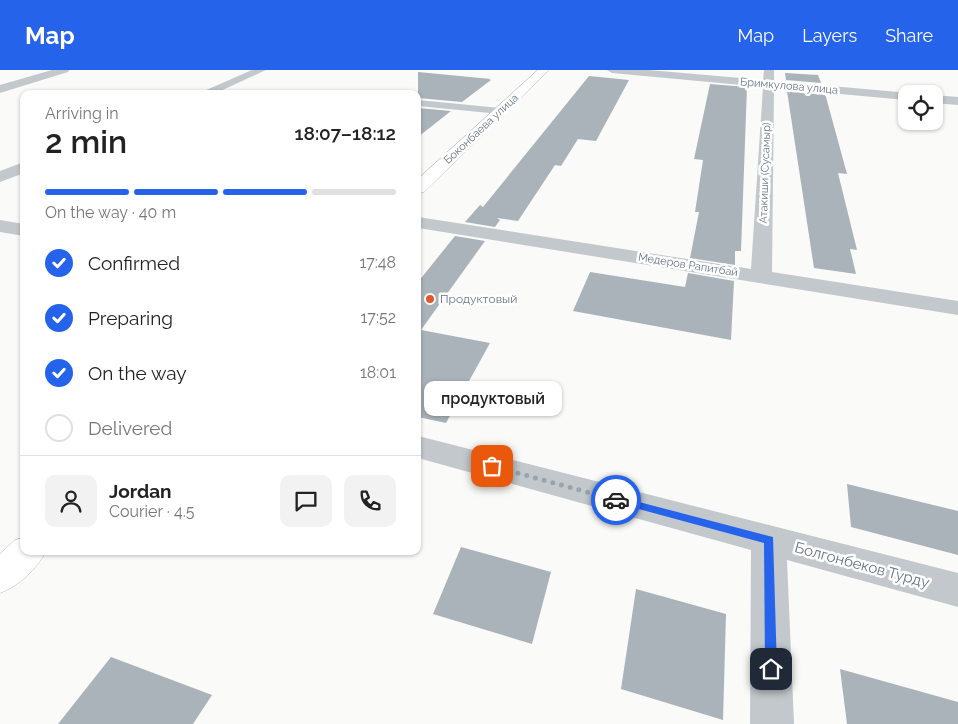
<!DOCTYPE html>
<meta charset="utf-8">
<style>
:root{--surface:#fff;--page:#f2f2f2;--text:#222;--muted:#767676;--line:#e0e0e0;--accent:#2563eb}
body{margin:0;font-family:Raleway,sans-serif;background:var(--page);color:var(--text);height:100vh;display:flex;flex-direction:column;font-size:19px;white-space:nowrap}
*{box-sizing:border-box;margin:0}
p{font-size:16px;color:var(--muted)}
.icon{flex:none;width:28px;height:28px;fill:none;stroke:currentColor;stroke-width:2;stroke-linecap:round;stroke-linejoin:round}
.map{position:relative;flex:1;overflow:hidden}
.side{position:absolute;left:20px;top:20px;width:401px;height:465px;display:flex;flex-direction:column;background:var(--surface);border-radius:10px;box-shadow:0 1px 4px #0004}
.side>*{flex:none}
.controls{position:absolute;left:898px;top:15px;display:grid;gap:10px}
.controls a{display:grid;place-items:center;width:45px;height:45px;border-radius:10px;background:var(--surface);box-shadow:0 1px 4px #0004;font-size:25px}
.pin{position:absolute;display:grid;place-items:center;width:42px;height:42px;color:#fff;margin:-21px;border-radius:10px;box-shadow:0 2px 8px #0006}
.courier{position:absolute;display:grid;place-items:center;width:50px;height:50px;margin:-25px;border:4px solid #2563eb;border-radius:50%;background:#fff;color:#222;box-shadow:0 1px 6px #0007}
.bubble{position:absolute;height:35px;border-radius:10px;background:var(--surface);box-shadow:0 1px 4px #0004;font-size:16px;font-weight:600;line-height:35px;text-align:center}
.summary em{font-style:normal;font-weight:600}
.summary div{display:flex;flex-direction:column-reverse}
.summary{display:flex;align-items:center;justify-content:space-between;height:85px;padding:0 25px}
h1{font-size:32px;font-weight:600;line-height:38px}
.bar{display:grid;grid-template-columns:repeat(4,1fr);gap:8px 5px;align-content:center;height:60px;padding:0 25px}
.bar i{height:6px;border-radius:4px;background:var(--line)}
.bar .selected{background:var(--accent)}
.bar p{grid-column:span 4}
.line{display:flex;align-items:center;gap:12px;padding:0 25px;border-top:1px solid var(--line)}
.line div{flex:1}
.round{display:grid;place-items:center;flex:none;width:52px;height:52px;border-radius:10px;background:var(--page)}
ol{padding:0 25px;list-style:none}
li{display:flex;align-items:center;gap:15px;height:55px}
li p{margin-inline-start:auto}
li .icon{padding:5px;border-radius:50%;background:var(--accent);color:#fff;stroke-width:4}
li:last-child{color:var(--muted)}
li i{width:28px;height:28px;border:2px solid var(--line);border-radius:50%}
header{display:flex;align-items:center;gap:30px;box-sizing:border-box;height:70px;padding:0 25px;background:var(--accent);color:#fff}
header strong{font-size:24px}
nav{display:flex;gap:28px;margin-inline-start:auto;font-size:18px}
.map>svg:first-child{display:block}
</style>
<header>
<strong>Map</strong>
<nav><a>Map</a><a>Layers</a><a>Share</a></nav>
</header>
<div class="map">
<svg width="958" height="654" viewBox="0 0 958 654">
<rect width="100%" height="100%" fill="#fafaf8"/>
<path fill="#aab3b9" d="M 418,2 L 491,9 L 489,10 L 491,10 L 462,32 L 418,28 Z
M 785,3 L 818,5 L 821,13 L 786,10 Z
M 589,6 L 629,10 L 596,71 L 578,69 L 561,96 L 555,95 L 518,151 L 497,148 L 500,150 L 495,157 L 465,152 L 480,135 L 483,137 Z
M 710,14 L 747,17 L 741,181 L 735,181 L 735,195 L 690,188 L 699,142 L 695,142 L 703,90 L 694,89 Z
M 787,21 L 824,24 L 826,27 L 847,104 L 838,103 L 857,180 L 850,179 L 856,204 L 814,198 Z
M 418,38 L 451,41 L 418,67 Z
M 455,166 L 485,171 L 421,260 L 490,273 L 446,353 L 418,347 L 418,212 Z
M 590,202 L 685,217 L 688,203 L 734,211 L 731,270 L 573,241 Z
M 847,414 L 958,441 L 958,485 L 851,457 Z
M 461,477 L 551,502 L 532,574 L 433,544 Z
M 636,519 L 726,544 L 723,650 L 621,619 Z
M 111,587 L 212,625 L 193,654 L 58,654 Z
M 840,599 L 958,632 L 958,654 L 847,654 Z"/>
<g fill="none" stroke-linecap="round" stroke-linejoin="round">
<g stroke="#b3babf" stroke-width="1">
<path id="secondary" d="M 538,0 L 549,0 L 424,122 L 418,123 L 418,109 Z
M 24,468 L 24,481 L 46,481 C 37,499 19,516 0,523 L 0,484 L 15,470 Z"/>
</g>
<path fill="#c3c8cc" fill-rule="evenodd" d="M 418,30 L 500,38 L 505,41 L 500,44 L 418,36 Z"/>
<path fill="#c3c8cc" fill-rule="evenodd" d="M 52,0 L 69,0 L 68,2 L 0,23 L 0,15 Z
M 252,0 L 266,0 L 214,24 L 197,24 Z
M 607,0 L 649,0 L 763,10 L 764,0 L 774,0 L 774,11 L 910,23 L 906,24 L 906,30 L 774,18 L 772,202 L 958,231 L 958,245 L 418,158 L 418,147 L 751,199 L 763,17 L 612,3 Z
M 934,25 L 958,27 L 958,35 L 934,33 Z
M 24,92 L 24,103 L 0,112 L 0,101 Z
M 0,150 L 24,154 L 24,166 L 0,162 Z
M 418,366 L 958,503 L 958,537 L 787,490 L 794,654 L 750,654 L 751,480 L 418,388 Z"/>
<use href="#secondary" fill="#fff" fill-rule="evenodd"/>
</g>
<path fill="#2563eb" d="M 616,426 L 773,467 L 777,599 L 775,603 L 771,605 L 767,603 L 765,599 L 764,473 L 613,432 L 612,430 Z"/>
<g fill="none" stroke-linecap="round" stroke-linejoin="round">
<path stroke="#99a4ac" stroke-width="5" stroke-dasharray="0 9" d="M 492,396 L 616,430"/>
</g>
<circle fill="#e4572e" stroke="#fff" stroke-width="2" cx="430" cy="229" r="5"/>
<g text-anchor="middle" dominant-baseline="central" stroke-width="5" stroke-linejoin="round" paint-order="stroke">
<g font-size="11" fill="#657683" stroke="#fff">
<text transform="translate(789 16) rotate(5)">Бримкулова улица</text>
<text transform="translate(481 59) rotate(-43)">Боконбаева улица</text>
<text transform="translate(765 103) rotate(-88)">Атакиши (Сусамыр)</text>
<text transform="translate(688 195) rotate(9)">Медеров Рапитбай</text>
</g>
<g font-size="12" fill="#657683" stroke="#fff" text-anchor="start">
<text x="440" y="229">Продуктовый</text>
</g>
<g font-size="15" fill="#657683" stroke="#fff">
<text transform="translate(862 495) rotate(15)">Болгонбеков Турду</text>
</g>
</g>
</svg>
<div class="controls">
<a><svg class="icon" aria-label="locate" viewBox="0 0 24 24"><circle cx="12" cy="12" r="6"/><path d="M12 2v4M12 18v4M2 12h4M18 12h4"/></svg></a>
</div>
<div class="pin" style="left:492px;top:396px;background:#ea580c"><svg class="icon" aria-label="bag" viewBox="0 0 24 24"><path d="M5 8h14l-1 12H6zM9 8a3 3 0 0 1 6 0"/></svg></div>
<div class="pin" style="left:771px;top:599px;background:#1f2937"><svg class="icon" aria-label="home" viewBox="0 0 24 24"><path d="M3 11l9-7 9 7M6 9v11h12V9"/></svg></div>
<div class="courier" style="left:616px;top:430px"><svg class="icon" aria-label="car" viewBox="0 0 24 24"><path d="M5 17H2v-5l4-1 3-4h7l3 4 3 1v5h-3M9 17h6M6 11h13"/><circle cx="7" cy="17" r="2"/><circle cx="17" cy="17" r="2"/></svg></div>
<div class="bubble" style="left:424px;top:311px;width:138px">продуктовый</div>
<section class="side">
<div class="summary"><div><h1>2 min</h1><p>Arriving in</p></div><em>18:07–18:12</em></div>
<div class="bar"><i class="selected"></i><i class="selected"></i><i class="selected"></i><i></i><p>On the way · 40 m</p></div>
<ol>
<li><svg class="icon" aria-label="check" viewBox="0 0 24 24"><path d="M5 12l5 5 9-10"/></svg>Confirmed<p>17:48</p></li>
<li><svg class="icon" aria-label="check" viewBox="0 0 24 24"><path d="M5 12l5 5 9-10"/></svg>Preparing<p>17:52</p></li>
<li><svg class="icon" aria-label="check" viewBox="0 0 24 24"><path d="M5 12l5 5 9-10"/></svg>On the way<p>18:01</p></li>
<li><i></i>Delivered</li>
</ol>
<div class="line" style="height:90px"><a class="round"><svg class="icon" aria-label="person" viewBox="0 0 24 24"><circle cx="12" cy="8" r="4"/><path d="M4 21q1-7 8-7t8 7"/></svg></a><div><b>Jordan</b><p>Courier · 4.5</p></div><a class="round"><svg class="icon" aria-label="chat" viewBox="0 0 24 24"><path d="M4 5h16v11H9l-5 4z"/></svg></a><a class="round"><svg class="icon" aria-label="phone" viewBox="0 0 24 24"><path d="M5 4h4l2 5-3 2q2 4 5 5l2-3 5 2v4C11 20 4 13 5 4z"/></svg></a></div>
</section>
</div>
